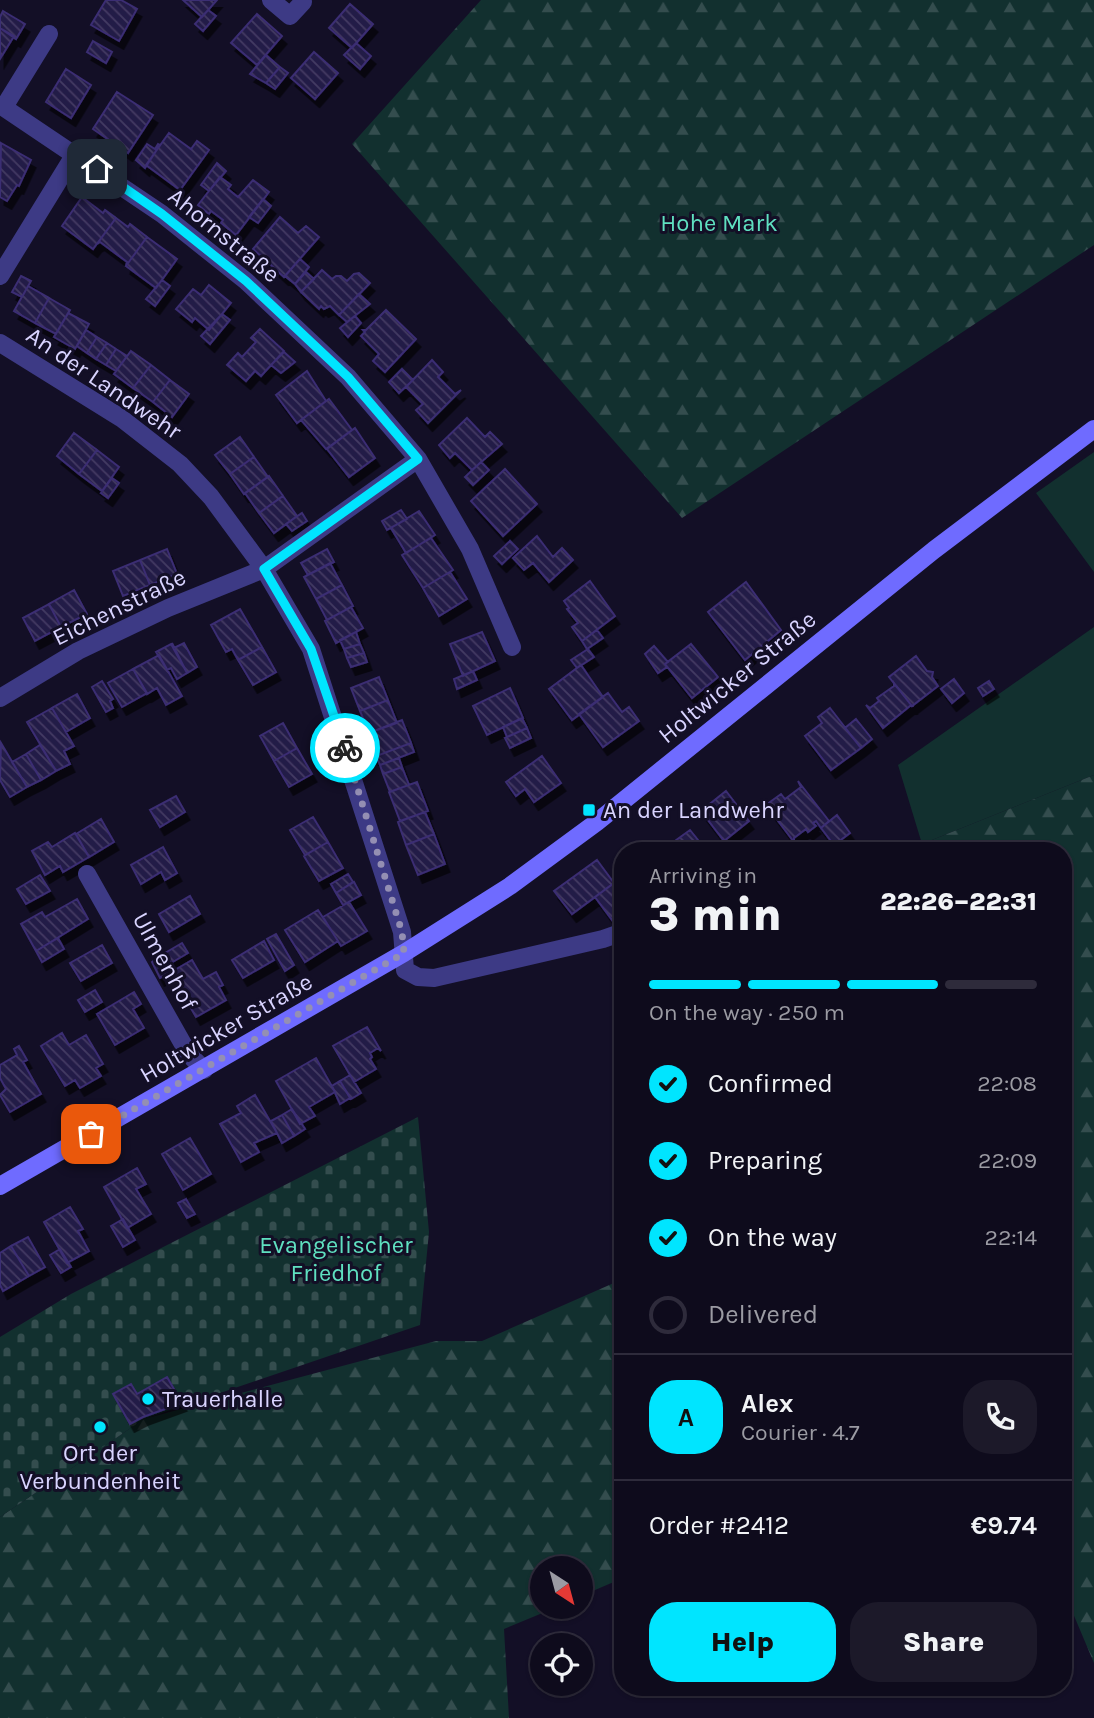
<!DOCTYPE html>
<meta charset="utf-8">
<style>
:root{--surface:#0e0b1c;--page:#1c1929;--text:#f1f3f6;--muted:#9b9ba3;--line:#2e2b3b;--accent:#00e5ff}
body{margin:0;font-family:Karla,sans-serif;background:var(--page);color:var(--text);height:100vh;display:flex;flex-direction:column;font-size:26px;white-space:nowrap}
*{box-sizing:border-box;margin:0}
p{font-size:23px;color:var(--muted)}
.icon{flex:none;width:38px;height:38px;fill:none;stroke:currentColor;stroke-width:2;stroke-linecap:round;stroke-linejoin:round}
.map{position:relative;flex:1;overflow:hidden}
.details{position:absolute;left:614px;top:842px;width:458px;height:854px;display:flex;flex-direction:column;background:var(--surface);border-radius:28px;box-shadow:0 2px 5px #0004,0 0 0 2px var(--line)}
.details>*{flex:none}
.needle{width:46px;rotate:144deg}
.controls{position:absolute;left:530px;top:1556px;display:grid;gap:14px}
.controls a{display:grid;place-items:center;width:63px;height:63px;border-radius:50%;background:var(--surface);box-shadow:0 2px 5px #0004,0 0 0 2px var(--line);font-size:35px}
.pin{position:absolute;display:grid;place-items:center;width:60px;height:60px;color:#fff;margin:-30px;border-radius:14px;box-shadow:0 4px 10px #0006}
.courier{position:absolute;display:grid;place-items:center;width:70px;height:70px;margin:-35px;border:5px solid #00e5ff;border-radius:50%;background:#fff;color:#222;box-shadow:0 2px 9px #0007}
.overview em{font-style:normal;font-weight:800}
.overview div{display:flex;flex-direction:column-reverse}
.overview{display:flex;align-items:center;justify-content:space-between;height:119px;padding:0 35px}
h1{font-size:46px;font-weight:800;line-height:52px}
.bar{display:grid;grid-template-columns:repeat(4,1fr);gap:10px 7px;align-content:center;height:84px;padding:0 35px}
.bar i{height:9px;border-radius:5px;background:var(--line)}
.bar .selected{background:var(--accent)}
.bar p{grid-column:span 4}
.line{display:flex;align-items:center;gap:18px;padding:0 35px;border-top:2px solid var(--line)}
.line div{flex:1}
.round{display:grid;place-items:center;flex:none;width:74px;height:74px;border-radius:28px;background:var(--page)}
ol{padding:0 35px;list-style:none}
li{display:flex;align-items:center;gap:21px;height:77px}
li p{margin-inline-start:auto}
li .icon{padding:7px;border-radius:50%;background:var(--accent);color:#111;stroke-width:4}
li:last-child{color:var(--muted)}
li i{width:38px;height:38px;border:4px solid var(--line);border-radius:50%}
.cta{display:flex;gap:14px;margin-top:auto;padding:14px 35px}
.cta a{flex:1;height:80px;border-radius:28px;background:var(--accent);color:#111;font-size:28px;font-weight:800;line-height:80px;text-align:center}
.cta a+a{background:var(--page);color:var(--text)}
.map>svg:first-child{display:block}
</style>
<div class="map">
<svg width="1094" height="1718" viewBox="0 0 1094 1718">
<defs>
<pattern id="forest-firs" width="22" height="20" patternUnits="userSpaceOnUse" patternTransform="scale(1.75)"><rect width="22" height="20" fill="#12302f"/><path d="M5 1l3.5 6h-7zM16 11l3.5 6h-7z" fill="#344d4e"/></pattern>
<pattern id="cemetery-stones" width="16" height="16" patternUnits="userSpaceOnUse" patternTransform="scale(1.75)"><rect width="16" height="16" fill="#12302f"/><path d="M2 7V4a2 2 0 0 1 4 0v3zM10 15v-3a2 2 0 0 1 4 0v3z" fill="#344d4e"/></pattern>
<pattern id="building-back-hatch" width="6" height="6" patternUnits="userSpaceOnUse" patternTransform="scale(1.75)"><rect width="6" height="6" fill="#241b47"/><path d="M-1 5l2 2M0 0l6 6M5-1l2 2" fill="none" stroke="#433b63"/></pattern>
<filter id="shadow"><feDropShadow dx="4.5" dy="8" stdDeviation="0" flood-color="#0009"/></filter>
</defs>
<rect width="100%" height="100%" fill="#130f26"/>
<path fill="#12302f" d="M 1094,452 L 1094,572 L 1036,493 Z
M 1094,627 L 1094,775 L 922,844 L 898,765 Z"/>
<path fill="url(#forest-firs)" d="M 481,0 L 1094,0 L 1094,245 L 682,518 L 352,144 Z
M 1094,775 L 1094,1663 L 1064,1592 L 1064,850 L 907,850 Z
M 623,1279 L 623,1578 L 581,1596 L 581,1568 L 542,1568 L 542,1606 L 557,1607 L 504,1629 L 509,1718 L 0,1718 L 0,1517 L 144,1419 L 436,1341 L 482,1341 Z"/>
<path fill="url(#cemetery-stones)" d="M 418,1117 L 429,1232 L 420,1325 L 144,1419 L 0,1517 L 0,1337 L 71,1294 Z"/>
<path fill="url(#building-back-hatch)" stroke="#3b2d73" stroke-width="2" filter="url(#shadow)" d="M 106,0 L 121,0 L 137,9 L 119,41 L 91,25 Z
M 183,0 L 217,0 L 202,17 Z
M 350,4 L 373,24 L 352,48 L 329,28 Z
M 208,10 L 216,16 L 203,31 L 195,24 Z
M 3,11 L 25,24 L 16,39 L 0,28 L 0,17 Z
M 257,14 L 282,36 L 257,65 L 231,43 Z
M 0,28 L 14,36 L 0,59 Z
M 93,41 L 112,52 L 106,63 L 87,52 Z
M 356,43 L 371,56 L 360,69 L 344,55 Z
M 314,52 L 338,73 L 315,99 L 291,78 Z
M 266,55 L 280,67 L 266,83 L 250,74 Z
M 280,67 L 288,73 L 275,89 L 266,83 Z
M 66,69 L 91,85 L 71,118 L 46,102 Z
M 117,92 L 153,115 L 128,153 L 93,129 Z
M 169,133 L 191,149 L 197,141 L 209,150 L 180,190 L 146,165 Z
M 1,143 L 31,160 L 19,186 L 17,185 L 7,201 L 0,197 Z
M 147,144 L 155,149 L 158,144 L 160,145 L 145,168 L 136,160 Z
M 217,163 L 226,171 L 209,191 L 201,185 Z
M 220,177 L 231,185 L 228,189 L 238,197 L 253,180 L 269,192 L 236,235 L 221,223 L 223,220 L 211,211 L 209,214 L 198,205 Z
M 82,197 L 103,213 L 105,210 L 116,218 L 93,249 L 62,226 Z
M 263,199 L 271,206 L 258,223 L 249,217 Z
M 280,217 L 298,233 L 306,226 L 319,237 L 284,277 L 253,249 Z
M 116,218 L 128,227 L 130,224 L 147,237 L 126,266 L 127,262 L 100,242 L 97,244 Z
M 147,237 L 177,259 L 156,288 L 126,266 Z
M 300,259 L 309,267 L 295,284 L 285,276 Z
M 322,270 L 332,279 L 336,276 L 341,276 L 347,281 L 354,274 L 359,273 L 370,283 L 339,315 L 330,306 L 324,309 L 321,306 L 319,309 L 301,292 Z
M 306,272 L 314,279 L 301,292 L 295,284 Z
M 21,276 L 31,281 L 22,297 L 12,292 Z
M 162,280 L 170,286 L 155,306 L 146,299 Z
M 209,285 L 231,303 L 209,330 L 195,318 L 192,322 L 176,309 L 193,289 L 201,295 Z
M 28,286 L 49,298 L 35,323 L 14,311 Z
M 359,294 L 370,304 L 347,322 L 339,315 Z
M 49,298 L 70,310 L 56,334 L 35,323 Z
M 386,310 L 416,339 L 385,372 L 373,361 L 379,354 L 361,336 L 365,332 L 363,330 L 366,330 Z
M 68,313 L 89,324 L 75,349 L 54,337 Z
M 222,314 L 230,320 L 210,344 L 201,336 Z
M 355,316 L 361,323 L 348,337 L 340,328 Z
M 260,329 L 284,351 L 261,376 L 255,371 L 246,381 L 227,365 L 238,353 L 242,357 L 256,342 L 251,338 Z
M 86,330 L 97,337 L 87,353 L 77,346 Z
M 97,337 L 107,343 L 96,359 L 87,353 Z
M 107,343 L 116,349 L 106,365 L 96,359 Z
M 116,349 L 127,356 L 116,371 L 106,365 Z
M 131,351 L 151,365 L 133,388 L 114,374 Z
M 284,352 L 295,362 L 281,373 L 271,365 Z
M 432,360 L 443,372 L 438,377 L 455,394 L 461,390 L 428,423 L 416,410 L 423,404 L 406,387 Z
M 151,365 L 170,380 L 153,402 L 133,388 Z
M 402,369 L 413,380 L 399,393 L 389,382 Z
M 307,371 L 326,401 L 297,423 L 276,395 Z
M 170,380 L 189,394 L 172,417 L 153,402 Z
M 329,399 L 352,430 L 326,449 L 301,420 Z
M 467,418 L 485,437 L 490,432 L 502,444 L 472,470 L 455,453 L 450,458 L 439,445 Z
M 355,428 L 375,458 L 349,477 L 327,449 Z
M 74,433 L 97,450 L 79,474 L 57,456 Z
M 240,437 L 254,457 L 230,474 L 215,455 Z
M 97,450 L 119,467 L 102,491 L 79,474 Z
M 254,457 L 268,477 L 244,494 L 230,474 Z
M 481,462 L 489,470 L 473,485 L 465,477 Z
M 505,469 L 537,504 L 503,536 L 471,501 Z
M 269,476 L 283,496 L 259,513 L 245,493 Z
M 112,478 L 119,483 L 108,498 L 101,493 Z
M 283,496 L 297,516 L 274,533 L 259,513 Z
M 401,510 L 407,519 L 387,530 L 382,521 Z
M 419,511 L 435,535 L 406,553 L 391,528 Z
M 302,513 L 307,521 L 292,531 L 286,524 Z
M 537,536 L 553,557 L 562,548 L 573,560 L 549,582 L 533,563 L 524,570 L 513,558 Z
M 431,538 L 453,570 L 423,588 L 402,555 Z
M 510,541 L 518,549 L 502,564 L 494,556 Z
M 167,549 L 177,574 L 150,585 L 140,560 Z
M 327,549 L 334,562 L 308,575 L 301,563 Z
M 140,560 L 150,585 L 123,596 L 113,571 Z
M 330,563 L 342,585 L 316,599 L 304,577 Z
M 450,572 L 467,599 L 439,616 L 423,588 Z
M 590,581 L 615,616 L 582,641 L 572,627 L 578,623 L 567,609 L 569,608 L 564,601 Z
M 746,582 L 781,630 L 745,660 L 708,612 Z
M 342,585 L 353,606 L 327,620 L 316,599 Z
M 74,590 L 87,614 L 61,627 L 49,604 Z
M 49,604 L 61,627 L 35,641 L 23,618 Z
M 351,607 L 363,628 L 336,643 L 325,621 Z
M 240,609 L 262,647 L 238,660 L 232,649 L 226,652 L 211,625 Z
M 597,630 L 603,638 L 587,649 L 582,641 Z
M 356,632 L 360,644 L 344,649 L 340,640 Z
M 482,632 L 495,661 L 463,676 L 450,644 Z
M 172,643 L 174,648 L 184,643 L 197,667 L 187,673 Z
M 171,644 L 187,673 L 177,679 L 171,668 L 167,670 L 156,652 Z
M 360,644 L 364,653 L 347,658 L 344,649 Z
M 691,644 L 718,677 L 692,698 L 665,664 Z
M 654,646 L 668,662 L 665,664 L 667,667 L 658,673 L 645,654 Z
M 262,647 L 276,672 L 253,685 L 238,660 Z
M 588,649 L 594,657 L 577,668 L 571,660 Z
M 364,653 L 367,662 L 351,667 L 347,658 Z
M 159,655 L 182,696 L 166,705 L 157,688 L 147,694 L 133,669 Z
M 916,656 L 927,671 L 933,672 L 932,677 L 938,686 L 912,706 L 889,677 Z
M 581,665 L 603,697 L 572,720 L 549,689 Z
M 133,669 L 147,693 L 122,707 L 108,683 Z
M 473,671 L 477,680 L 457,689 L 454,679 Z
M 379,677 L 388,700 L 360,711 L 351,688 Z
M 954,679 L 964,693 L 952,703 L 941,689 Z
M 102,681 L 113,699 L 110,701 L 113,708 L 106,712 L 92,687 Z
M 989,681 L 994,689 L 983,696 L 978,688 Z
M 894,683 L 912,706 L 910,706 L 883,728 L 866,705 L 870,708 L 879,701 L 877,698 L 894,686 Z
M 510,688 L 523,718 L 487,735 L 473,706 Z
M 608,693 L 622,712 L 629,707 L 639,721 L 603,747 L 579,714 Z
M 77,694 L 90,718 L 66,732 L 52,708 Z
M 388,700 L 397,723 L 369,733 L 360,711 Z
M 52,708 L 74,746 L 64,751 L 70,764 L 56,771 L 27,722 Z
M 830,708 L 861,748 L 831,770 L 805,736 L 822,723 L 818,717 Z
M 522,718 L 527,728 L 507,737 L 503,727 Z
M 856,719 L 872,739 L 861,748 L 845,728 Z
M 402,720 L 411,743 L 374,757 L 366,734 Z
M 283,723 L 297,748 L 274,761 L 260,736 Z
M 527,728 L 531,738 L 510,748 L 505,738 Z
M 1,743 L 27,787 L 10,797 L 0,780 Z
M 411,743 L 414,752 L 380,765 L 376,756 Z
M 40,745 L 56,771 L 41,780 L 26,754 Z
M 297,748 L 312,774 L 289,787 L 274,761 Z
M 26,754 L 41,780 L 27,787 L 12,762 Z
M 542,756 L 561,783 L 534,802 L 525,789 L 516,796 L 506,782 Z
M 399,758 L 402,767 L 383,774 L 380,765 Z
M 402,767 L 409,785 L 390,792 L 383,774 Z
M 798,781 L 829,821 L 821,828 L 816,821 L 813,823 L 816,826 L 808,832 L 806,829 L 794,838 L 794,842 L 766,805 L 781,794 L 785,799 L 801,787 Z
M 417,782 L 428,811 L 400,821 L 389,792 Z
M 726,791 L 749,821 L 724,841 L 701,811 Z
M 176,796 L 185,812 L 160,827 L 150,810 Z
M 425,812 L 434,834 L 406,845 L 398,822 Z
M 837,815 L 850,833 L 834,845 L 821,828 Z
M 313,817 L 328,842 L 305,855 L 290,830 Z
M 101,819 L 114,842 L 89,857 L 76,834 Z
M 690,830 L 706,850 L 671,850 L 668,846 Z
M 75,833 L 89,857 L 63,872 L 60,866 L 45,875 L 32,851 L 48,842 L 52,847 Z
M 434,834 L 445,864 L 418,875 L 406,845 Z
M 328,842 L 343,868 L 319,881 L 304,856 Z
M 163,847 L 177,873 L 165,880 L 161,872 L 141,884 L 131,865 Z
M 597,860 L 614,883 L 572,914 L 554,891 Z
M 348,874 L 353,882 L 336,893 L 331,884 Z
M 40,875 L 50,891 L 26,904 L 17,889 Z
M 354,882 L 361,895 L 343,905 L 336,893 Z
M 614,883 L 623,895 L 623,911 L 612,920 L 595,897 Z
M 190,896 L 200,914 L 169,932 L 159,914 Z
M 77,899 L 88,919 L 36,951 L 21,924 L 42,912 L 45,917 Z
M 349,902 L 367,931 L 341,946 L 323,917 Z
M 318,910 L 338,941 L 305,962 L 285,930 Z
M 276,934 L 294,965 L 285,971 L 267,939 Z
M 58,938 L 64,949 L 42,962 L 36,951 Z
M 264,941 L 274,960 L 243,978 L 232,960 Z
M 182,943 L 188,953 L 171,963 L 165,953 Z
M 102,945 L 112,963 L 81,981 L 70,963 Z
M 165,953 L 175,970 L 160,978 L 152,962 Z
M 192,960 L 203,979 L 216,972 L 223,985 L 219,987 L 226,1000 L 196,1017 L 188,1003 L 191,1002 L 173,971 Z
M 95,990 L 102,1002 L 85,1012 L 78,1000 Z
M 134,992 L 141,1004 L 133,1009 L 144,1028 L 115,1045 L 97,1014 Z
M 367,1027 L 381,1051 L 378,1048 L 370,1053 L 372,1057 L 370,1059 L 376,1069 L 354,1082 L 333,1046 Z
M 62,1033 L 69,1045 L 86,1035 L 103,1064 L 96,1068 L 101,1076 L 80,1088 L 75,1080 L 65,1086 L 41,1046 Z
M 19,1046 L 27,1060 L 23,1062 L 41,1094 L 10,1112 L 0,1095 L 6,1089 L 0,1078 L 0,1065 L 17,1055 L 14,1049 Z
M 316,1058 L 335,1092 L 309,1107 L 315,1116 L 300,1124 L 276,1081 Z
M 350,1075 L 361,1093 L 351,1099 L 340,1081 Z
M 340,1081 L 350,1098 L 340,1104 L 332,1086 Z
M 255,1095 L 277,1133 L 254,1143 L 259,1152 L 241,1162 L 220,1124 L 241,1113 L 237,1106 Z
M 292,1109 L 305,1129 L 294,1136 L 282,1115 Z
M 282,1115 L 294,1136 L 282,1143 L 271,1121 Z
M 190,1138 L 211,1174 L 183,1190 L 162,1154 Z
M 137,1168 L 146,1184 L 136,1189 L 151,1214 L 127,1228 L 104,1187 Z
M 186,1199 L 195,1214 L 187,1218 L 178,1203 Z
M 70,1207 L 83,1229 L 78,1231 L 89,1251 L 67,1263 L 44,1222 Z
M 123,1219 L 135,1240 L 123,1247 L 111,1226 Z
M 28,1237 L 45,1267 L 29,1276 L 11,1246 Z
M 11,1246 L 29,1276 L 3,1291 L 0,1285 L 0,1253 Z
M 60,1249 L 71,1267 L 61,1273 L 50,1255 Z
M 167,1377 L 182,1403 L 143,1417 L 130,1424 L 113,1394 L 131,1384 L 137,1394 Z"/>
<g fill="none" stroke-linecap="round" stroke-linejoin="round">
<path stroke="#3d3a85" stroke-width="18" d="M 271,0 L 290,16 L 303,2
M 0,105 L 162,214 L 246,281 L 348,377 L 418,459 L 470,549 L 512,647
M 4,107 L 49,34
M 0,276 L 75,154
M 0,343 L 121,418 L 180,464 L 211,497 L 264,569 L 311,649 L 402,932 L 405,970 L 418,977 L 434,978 L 603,939 L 623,932
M 0,698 L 78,651 L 168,608 L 264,569 L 418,459
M 87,874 L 188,1053 L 204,1070"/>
<path stroke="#6f6bff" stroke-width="18" d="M 0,1186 L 404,953 L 510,886 L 597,822 L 934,550 L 1094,429"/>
</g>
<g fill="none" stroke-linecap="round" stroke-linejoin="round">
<path stroke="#948fb3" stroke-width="7" stroke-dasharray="0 12.6" d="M 91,1134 L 404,953 L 402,932 L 345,748"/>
<path stroke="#00e5ff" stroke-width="9" d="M 97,169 L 162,214 L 246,281 L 348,377 L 418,459 L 264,569 L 311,649 L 345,748"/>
</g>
<g fill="#00e5ff" stroke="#130f26" stroke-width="2.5">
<rect x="582" y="803" width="14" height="14" rx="3.5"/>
<circle cx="148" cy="1399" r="7"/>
<circle cx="100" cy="1427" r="7"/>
</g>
<g text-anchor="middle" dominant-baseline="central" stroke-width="6" stroke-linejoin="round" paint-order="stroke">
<g font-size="24" fill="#5fe0c0" stroke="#130f26">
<text x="719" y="223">Hohe Mark</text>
<text x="336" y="1245">Evangelischer<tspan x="336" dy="28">Friedhof</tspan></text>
</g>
<g font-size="24" fill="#d9d4ff" stroke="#130f26">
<text transform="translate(224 235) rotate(39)">Ahornstraße</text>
<text transform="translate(104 383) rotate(34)">An der Landwehr</text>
<text transform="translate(119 607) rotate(-26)">Eichenstraße</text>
<text transform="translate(737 677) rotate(-39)">Holtwicker Straße</text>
<text transform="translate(165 961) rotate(61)">Ulmenhof</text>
<text transform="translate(226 1028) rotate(-30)">Holtwicker Straße</text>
</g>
<g font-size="24" fill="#d9d4ff" stroke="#130f26" text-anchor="start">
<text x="603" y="810">An der Landwehr</text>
<text x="162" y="1399">Trauerhalle</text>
<text x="100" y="1453" text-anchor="middle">Ort der<tspan x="100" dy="28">Verbundenheit</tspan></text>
</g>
</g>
</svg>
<div class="controls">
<a><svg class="needle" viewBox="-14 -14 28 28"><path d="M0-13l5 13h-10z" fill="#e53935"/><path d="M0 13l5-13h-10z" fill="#9b9ba3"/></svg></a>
<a><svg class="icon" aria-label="locate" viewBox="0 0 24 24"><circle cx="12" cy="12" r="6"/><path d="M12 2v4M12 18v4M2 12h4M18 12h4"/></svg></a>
</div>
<div class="pin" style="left:91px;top:1134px;background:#ea580c"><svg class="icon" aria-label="bag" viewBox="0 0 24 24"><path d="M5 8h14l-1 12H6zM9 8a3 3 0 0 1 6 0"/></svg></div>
<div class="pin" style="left:97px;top:169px;background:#1f2937"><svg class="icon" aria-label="home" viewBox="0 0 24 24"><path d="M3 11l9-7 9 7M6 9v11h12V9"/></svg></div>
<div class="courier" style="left:345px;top:748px"><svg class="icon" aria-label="bike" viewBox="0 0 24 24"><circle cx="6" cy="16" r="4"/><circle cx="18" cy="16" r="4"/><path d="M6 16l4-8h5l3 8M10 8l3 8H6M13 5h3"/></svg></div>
<section class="details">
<div class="overview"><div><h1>3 min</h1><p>Arriving in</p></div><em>22:26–22:31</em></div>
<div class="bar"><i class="selected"></i><i class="selected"></i><i class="selected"></i><i></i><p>On the way · 250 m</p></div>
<ol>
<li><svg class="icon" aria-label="check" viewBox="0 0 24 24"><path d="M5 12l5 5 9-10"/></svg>Confirmed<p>22:08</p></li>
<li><svg class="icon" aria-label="check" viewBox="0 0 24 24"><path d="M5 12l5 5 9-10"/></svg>Preparing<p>22:09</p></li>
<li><svg class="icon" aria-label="check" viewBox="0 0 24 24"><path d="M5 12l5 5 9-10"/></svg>On the way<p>22:14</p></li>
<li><i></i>Delivered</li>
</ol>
<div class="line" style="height:126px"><b class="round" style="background:var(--accent);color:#111">A</b><div><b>Alex</b><p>Courier · 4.7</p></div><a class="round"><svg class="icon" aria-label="phone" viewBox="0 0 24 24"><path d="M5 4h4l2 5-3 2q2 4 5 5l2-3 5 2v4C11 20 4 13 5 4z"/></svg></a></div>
<div class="line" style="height:91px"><div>Order #2412</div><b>€9.74</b></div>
<div class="cta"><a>Help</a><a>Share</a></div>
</section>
</div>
